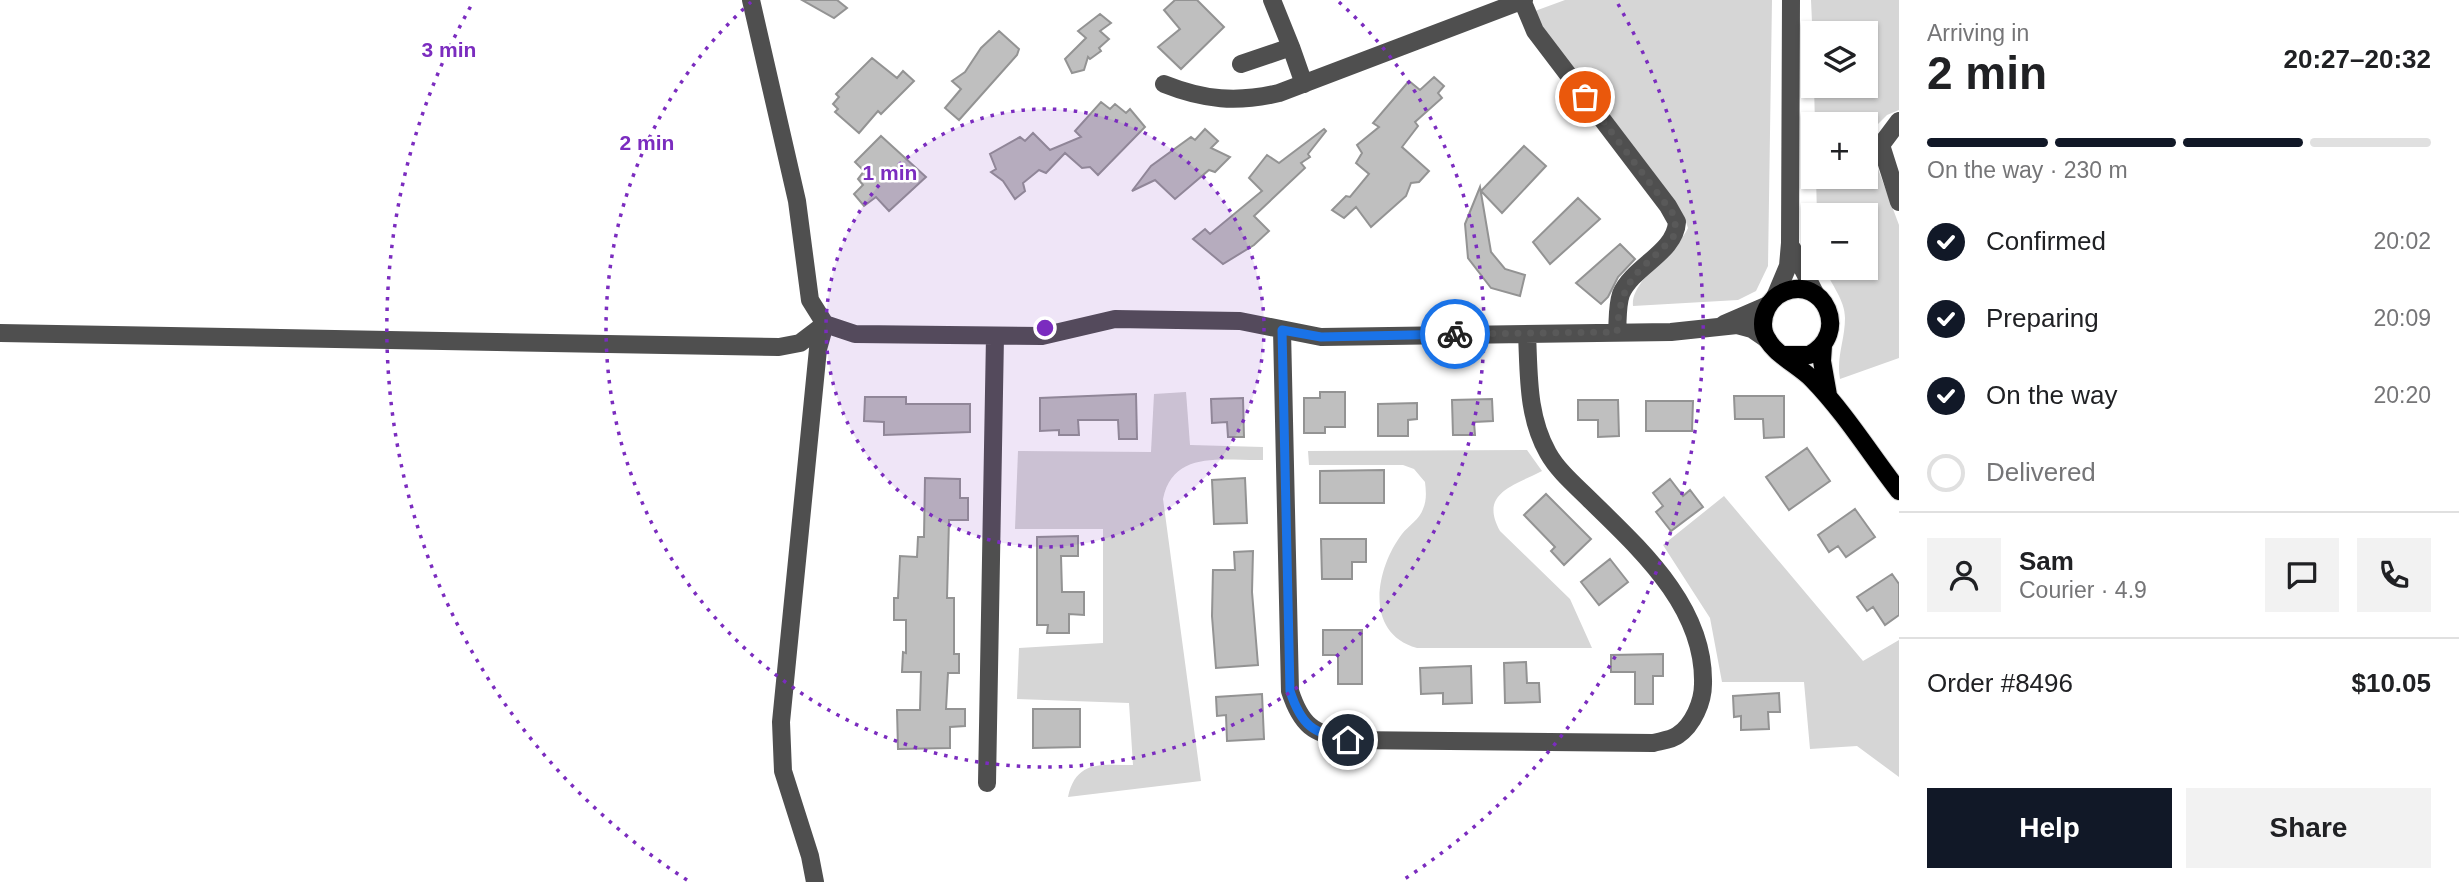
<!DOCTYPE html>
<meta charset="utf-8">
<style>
:root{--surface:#fff;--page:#f2f2f2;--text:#202124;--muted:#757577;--line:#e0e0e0;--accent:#111827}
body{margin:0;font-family:Arial,sans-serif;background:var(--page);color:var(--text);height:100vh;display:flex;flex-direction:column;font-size:26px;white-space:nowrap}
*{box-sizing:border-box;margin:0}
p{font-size:23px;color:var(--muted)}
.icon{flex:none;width:38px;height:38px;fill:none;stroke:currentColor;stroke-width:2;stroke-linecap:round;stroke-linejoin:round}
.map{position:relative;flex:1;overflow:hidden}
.details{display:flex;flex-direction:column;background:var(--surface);width:560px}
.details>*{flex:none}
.controls{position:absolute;left:1801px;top:21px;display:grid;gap:14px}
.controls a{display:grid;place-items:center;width:77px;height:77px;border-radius:0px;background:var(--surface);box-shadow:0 2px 5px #0004;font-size:35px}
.pin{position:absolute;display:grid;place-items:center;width:60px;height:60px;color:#fff;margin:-30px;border:4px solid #fff;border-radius:50%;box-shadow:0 2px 7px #0007}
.courier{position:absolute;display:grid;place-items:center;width:70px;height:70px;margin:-35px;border:5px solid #1a73e8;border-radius:50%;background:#fff;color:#222;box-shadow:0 2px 9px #0007}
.head em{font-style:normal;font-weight:800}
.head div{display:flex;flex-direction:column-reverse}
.head{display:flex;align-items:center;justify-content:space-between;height:119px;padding:0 28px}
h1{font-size:46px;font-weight:800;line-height:52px}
.bar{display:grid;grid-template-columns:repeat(4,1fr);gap:10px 7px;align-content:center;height:84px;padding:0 28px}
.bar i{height:9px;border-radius:5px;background:var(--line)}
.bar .selected{background:var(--accent)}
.bar p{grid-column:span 4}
.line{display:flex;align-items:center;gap:18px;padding:0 28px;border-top:2px solid var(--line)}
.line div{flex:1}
.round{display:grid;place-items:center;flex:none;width:74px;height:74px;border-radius:0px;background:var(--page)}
ol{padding:0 28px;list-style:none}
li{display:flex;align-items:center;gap:21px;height:77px}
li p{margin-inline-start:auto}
li .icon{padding:7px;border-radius:50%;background:var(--accent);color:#fff;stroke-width:4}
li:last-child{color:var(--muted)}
li i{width:38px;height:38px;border:4px solid var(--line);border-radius:50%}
.cta{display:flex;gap:14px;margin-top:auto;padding:14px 28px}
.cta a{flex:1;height:80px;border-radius:0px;background:var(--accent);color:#fff;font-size:28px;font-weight:800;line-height:80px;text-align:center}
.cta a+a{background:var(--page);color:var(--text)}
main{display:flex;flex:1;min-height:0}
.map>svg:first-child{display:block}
</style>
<main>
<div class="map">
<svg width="1899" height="882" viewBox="0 0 1899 882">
<rect width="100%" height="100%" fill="#fff"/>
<path fill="#d6d6d6" d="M 1565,0 L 1772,0 L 1768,266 L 1756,291 L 1738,300 L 1633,306 C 1630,280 1676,254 1688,228 L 1685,219 L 1544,31 L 1535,11 Z
M 1811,0 L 1899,0 L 1899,110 L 1887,115 L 1875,127 L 1872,153 L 1899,225 L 1899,358 L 1840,379 C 1836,357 1845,340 1845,318 C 1845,300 1831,284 1824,268 L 1866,268 L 1866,215 L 1817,215 L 1816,177 L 1866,177 L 1866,124 L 1815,124 L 1814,86 L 1866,86 L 1866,33 L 1813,33 L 1813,45 Z
M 1186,392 L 1190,445 L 1263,447 L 1263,460 C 1224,461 1173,449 1163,499 L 1201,781 L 1068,797 C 1076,759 1103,765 1133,765 L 1129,703 L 1017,699 L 1019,648 L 1103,643 L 1103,529 L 1015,529 L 1018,451 L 1151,452 L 1154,394 Z
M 1527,450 L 1542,471 C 1513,486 1479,493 1500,531 L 1570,599 L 1592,648 L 1417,648 C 1363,633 1376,568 1402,534 C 1408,526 1420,519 1423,509 C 1427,500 1426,491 1425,482 L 1414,469 L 1403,465 L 1309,465 L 1308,451 Z
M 1724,496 L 1863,661 L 1899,640 L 1899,777 L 1857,746 L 1810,749 L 1804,682 L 1722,682 L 1710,618 L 1663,545 Z"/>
<path fill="#bfbfbf" stroke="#939393" stroke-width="2" d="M 802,0 L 837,0 L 847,8 L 834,18 Z
M 1175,0 L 1197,0 L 1224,27 L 1181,69 L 1158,47 L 1180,29 L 1164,10 Z
M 1100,14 L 1111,23 L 1100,31 L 1109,39 L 1099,48 L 1101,51 L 1090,59 L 1088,57 L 1084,70 L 1072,73 L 1065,59 L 1086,38 L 1078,31 Z
M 999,31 L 1019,49 L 1017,55 L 959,120 L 945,108 L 961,89 L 952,81 L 965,72 L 981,48 Z
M 872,58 L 897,78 L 903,71 L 914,81 L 881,114 L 878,111 L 859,133 L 835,112 L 838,109 L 833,104 L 839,97 L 836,94 Z
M 1434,77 L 1444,86 L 1438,93 L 1442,98 L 1415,122 L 1418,126 L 1402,147 L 1429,171 L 1419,182 L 1411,183 L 1406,196 L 1371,227 L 1356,207 L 1344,218 L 1332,210 L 1346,196 L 1350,197 L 1369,174 L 1356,163 L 1362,153 L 1357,145 L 1379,127 L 1373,123 L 1409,81 L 1420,90 Z
M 1101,102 L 1110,109 L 1115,104 L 1126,113 L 1130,109 L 1145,127 L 1098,175 L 1090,167 L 1082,168 L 1065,153 L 1046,173 L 1039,170 L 1023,183 L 1025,191 L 1015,199 L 1003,181 L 991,172 L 996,169 L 990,154 L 1020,137 L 1025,141 L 1033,133 L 1050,150 L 1081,137 L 1075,131 Z
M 1205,129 L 1218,141 L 1211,148 L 1230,157 L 1215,172 L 1209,170 L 1175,199 L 1155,180 L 1132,191 L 1151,166 L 1191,137 L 1195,140 Z
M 1324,129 L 1326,131 L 1308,154 L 1310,157 L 1301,163 L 1305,168 L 1254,216 L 1269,231 L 1254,245 L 1223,264 L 1193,239 L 1205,229 L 1210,234 L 1262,191 L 1249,178 L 1267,155 L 1279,163 Z
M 881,136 L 926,177 L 889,211 L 876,197 L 864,206 L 854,194 L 863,185 L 858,179 L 864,171 L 855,162 Z
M 1524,146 L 1546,166 L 1502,213 L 1481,191 Z
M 1480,187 L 1491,252 L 1505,269 L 1525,275 L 1520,296 L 1491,288 L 1468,258 L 1465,224 Z
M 1578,198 L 1600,219 L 1550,264 L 1533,242 Z
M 1620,244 L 1635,259 L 1618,277 L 1608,297 L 1601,304 L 1576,283 Z
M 1320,392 L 1345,392 L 1345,427 L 1325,427 L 1325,433 L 1304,433 L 1304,398 L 1320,398 Z
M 1136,394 L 1137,439 L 1119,439 L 1118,420 L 1078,420 L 1079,435 L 1059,435 L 1059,430 L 1040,431 L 1040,398 Z
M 1734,396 L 1784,396 L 1784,437 L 1764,438 L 1763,419 L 1735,419 Z
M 865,397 L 906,397 L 906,404 L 970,404 L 970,432 L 884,435 L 884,422 L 864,421 Z
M 1243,398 L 1244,437 L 1228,437 L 1227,422 L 1212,423 L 1211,399 Z
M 1492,399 L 1493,421 L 1474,422 L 1475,435 L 1453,435 L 1452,400 Z
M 1578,400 L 1618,400 L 1619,436 L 1598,437 L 1598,420 L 1578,420 Z
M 1646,401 L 1693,401 L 1692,431 L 1646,431 Z
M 1417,403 L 1417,419 L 1408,420 L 1408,436 L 1378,436 L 1378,404 Z
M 1807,448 L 1830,481 L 1789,510 L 1766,477 Z
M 1384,470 L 1384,503 L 1320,503 L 1320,471 Z
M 925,478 L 960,479 L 960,498 L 968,498 L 968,520 L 949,520 L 947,598 L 954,598 L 954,654 L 959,654 L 959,673 L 948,673 L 946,709 L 965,709 L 965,726 L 950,727 L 950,748 L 898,749 L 897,710 L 920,710 L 921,672 L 902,672 L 903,652 L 906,653 L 906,620 L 894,620 L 894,598 L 898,598 L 900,556 L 917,557 L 918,537 L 924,537 Z
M 1245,478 L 1247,523 L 1214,524 L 1212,480 Z
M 1670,479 L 1683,496 L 1690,490 L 1703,507 L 1671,531 L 1656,512 L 1663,506 L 1653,493 Z
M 1546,494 L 1591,539 L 1564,565 L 1551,551 L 1555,547 L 1524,515 Z
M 1855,509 L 1875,537 L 1846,557 L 1838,546 L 1829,552 L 1818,535 Z
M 1078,536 L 1078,556 L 1061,556 L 1062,592 L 1084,592 L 1084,615 L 1069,614 L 1069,633 L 1047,633 L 1048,625 L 1037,625 L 1037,537 Z
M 1321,539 L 1366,539 L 1366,562 L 1352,562 L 1352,579 L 1322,579 Z
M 1253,551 L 1252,592 L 1258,665 L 1216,668 L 1212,616 L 1213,570 L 1235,570 L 1234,552 Z
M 1610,559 L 1628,582 L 1599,605 L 1581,582 Z
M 1892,574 L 1899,584 L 1899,615 L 1885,625 L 1873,607 L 1867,611 L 1857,597 Z
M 1323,630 L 1362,630 L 1362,684 L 1338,684 L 1338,655 L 1323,655 Z
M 1663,654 L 1663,676 L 1653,676 L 1653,704 L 1635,704 L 1635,672 L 1611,672 L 1611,655 Z
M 1526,662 L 1527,683 L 1539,683 L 1540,702 L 1505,703 L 1504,663 Z
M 1471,666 L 1472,703 L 1443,704 L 1443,693 L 1421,694 L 1420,668 Z
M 1779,693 L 1780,712 L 1768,712 L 1769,729 L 1741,730 L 1741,716 L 1734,717 L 1733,696 Z
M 1262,694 L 1264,739 L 1227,741 L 1226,715 L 1217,716 L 1216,697 Z
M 1033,709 L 1080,709 L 1080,747 L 1033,748 Z"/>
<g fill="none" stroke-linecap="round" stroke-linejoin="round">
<g stroke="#dbdbdb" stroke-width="20">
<path id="major" d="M 1823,346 L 1822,361 L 1828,395
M 1785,355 L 1809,355 C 1851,334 1824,275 1784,292 C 1769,298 1760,316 1764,332 C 1770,353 1799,365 1813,380 C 1845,413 1871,455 1899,491"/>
</g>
<path stroke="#4f4f4f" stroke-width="18" d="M 751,0 L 797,201 L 810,300 L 825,324 L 855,334 L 1042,336 L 1115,319 L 1240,321 L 1321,337 L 1671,332 L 1737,325 L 1752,329 L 1768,340
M 1272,0 L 1291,47
M 1522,0 L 1535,31 L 1668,206 L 1677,222 C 1675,253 1633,266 1621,294 C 1617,306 1618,320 1617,332
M 1241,64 L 1291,47 L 1304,84
M 1164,84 C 1204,100 1237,103 1279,93 L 1524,0
M 1899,121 L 1881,145 L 1899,202
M 1792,248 L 1816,295
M 1775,297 L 1788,266 L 1790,243 L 1791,0
M 1724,324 L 1768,305
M 1282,330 L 1290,691 C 1301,725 1313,734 1348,740 L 1653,743 C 1660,741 1672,740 1678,735 C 1693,725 1703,702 1703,684 C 1705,607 1641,550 1590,500 C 1576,486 1558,471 1548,453 C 1527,416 1529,374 1527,334
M 0,333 L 779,347 L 800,343 L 825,324
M 987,783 L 995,336
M 815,882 L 810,856 L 783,771 L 781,722 L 818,349 L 825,324"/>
<use href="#major" stroke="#000" stroke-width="18"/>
</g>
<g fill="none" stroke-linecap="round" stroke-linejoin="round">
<path stroke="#595959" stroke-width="7" stroke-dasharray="0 12.6" d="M 1455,334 L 1617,332 C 1621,278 1636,275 1672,239 L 1676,231 L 1674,215 L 1585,97"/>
<path stroke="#1a73e8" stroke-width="9" d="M 1348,740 C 1313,734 1301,725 1290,691 L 1282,330 L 1321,337 L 1455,334"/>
</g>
<circle cx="1045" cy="328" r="219" fill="#7b2cbf" fill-opacity=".12"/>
<g fill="none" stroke="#7b2cbf" stroke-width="3.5" stroke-dasharray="3.5 7">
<circle cx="1045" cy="328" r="219"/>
<path d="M1339 2A439 439 0 1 1 751 2"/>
<path d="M687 880A658 658 0 0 1 472 4M1618 4A658 658 0 0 1 1403 880"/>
</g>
<circle cx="1045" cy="328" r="10" fill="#7b2cbf" stroke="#fff" stroke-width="3.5"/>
<g font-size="21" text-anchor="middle" font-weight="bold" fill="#7b2cbf" stroke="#fff" stroke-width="5" stroke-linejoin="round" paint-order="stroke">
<text x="449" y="57">3 min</text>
<text x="647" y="150">2 min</text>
<text x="890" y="180">1 min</text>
</g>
</svg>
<div class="controls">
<a><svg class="icon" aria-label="layers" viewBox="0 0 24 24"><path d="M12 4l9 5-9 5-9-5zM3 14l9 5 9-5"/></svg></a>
<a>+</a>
<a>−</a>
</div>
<div class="pin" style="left:1585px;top:97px;background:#ea580c"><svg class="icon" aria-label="bag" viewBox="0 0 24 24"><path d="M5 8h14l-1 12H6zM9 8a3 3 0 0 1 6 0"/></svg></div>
<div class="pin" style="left:1348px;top:740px;background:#1f2937"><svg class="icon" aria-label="home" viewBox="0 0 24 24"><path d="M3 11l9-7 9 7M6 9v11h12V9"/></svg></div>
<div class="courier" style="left:1455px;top:334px"><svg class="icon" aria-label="bike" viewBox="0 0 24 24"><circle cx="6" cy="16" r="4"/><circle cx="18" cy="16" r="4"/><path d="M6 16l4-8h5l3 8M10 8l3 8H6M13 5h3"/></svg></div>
</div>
<section class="details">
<div class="head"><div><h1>2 min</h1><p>Arriving in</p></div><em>20:27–20:32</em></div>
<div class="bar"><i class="selected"></i><i class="selected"></i><i class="selected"></i><i></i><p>On the way · 230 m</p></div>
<ol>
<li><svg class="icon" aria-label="check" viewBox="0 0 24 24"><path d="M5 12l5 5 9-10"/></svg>Confirmed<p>20:02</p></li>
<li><svg class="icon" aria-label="check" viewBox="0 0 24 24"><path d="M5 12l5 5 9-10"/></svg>Preparing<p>20:09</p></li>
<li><svg class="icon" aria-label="check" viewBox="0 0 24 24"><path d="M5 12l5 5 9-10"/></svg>On the way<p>20:20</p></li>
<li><i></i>Delivered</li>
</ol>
<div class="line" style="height:126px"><a class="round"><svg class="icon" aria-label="person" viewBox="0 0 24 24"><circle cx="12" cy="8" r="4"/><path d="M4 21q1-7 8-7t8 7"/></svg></a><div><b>Sam</b><p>Courier · 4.9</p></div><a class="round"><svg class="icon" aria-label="chat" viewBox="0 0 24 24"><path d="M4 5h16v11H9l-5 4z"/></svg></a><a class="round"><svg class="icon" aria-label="phone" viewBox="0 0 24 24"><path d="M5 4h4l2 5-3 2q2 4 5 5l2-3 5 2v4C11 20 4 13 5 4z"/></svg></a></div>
<div class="line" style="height:91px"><div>Order #8496</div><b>$10.05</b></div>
<div class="cta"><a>Help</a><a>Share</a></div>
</section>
</main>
